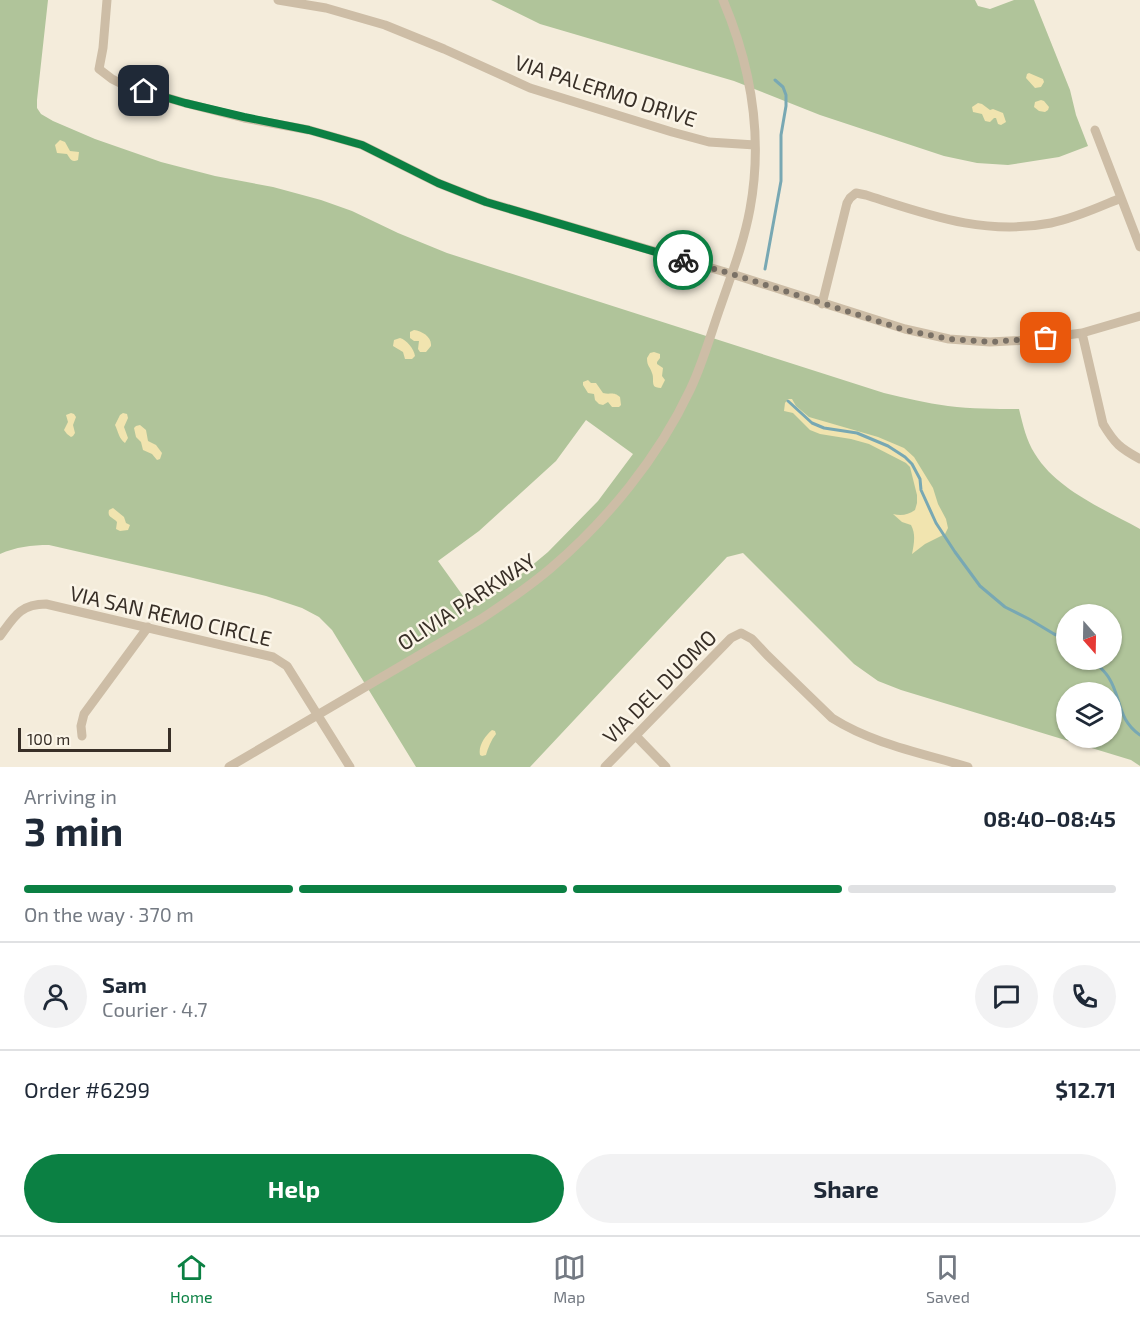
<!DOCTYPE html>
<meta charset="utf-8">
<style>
:root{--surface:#fff;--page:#f2f2f3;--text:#1f2937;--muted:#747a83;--line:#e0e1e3;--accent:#0b8043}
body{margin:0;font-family:"Exo 2",sans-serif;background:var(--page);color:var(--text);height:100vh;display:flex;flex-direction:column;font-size:22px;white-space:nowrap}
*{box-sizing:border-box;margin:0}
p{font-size:20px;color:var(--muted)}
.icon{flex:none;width:33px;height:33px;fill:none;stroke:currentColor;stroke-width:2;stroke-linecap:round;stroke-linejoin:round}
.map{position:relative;height:767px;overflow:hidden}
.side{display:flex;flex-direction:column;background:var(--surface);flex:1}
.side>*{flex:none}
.needle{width:39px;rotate:160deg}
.fabs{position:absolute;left:1056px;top:604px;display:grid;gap:12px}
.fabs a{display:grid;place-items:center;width:66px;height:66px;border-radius:50%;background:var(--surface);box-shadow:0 2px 4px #0004;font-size:30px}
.scale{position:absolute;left:18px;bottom:15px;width:153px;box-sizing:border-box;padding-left:6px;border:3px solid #382f27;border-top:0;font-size:16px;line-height:21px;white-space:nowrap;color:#382f27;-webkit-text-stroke:4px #fbf5e8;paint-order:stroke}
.pin{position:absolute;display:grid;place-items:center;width:51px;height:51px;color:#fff;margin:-26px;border-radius:12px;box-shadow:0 3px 9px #0006}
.courier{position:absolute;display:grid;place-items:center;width:60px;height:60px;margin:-30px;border:4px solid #0b8043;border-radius:50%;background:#fff;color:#222;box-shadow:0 2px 8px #0007}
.head em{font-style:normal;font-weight:700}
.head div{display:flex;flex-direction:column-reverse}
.head{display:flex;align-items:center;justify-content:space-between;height:102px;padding:0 24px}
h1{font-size:39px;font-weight:700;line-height:45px}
.bar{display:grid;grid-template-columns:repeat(4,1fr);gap:9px 6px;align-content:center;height:72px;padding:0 24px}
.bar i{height:8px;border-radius:4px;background:var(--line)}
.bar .current{background:var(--accent)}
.bar p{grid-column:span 4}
.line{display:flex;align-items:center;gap:15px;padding:0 24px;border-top:2px solid var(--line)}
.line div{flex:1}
.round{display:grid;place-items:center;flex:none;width:63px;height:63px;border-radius:32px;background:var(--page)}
.cta{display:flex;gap:12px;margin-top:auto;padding:12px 24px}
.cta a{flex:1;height:69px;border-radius:36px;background:var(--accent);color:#fff;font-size:24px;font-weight:700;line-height:69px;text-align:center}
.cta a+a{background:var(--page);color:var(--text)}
.menu{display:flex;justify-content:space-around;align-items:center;height:84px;border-top:2px solid var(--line);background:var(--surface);font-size:16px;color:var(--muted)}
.menu a{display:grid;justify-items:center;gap:3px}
.menu .current{color:var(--accent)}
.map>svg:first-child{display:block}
</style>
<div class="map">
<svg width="1140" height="767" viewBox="0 0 1140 767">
<rect width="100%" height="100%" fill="#f4ecdb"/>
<path fill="#b0c49a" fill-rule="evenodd" d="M 0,0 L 48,0 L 37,100 L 37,108 L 41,114 L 53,121 L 95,139 L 161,162 L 215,176 L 273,187 L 321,200 L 352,211 L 398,233 L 447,253 L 884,393 C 905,398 926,403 948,406 C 972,409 995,409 1019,409 C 1023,425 1026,440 1035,454 C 1057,490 1104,509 1140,529 L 1140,766 L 1131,760 L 901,690 L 878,681 L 854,664 L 743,553 L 727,557 L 530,767 L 416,767 L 332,630 L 319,617 L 302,608 L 266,596 L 189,577 L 49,545 C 31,545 16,547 0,554 ZM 586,420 L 633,454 L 598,501 L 548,552 L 512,582 L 471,607 L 438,561 L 479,531 L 556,461 ZM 1066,615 L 1112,615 L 1112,660 L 1066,660 ZM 1066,693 L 1112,693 L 1112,738 L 1066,738 Z
M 491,0 L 975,0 L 978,6 L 990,9 L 1014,0 L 1034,0 L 1070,90 L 1076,115 L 1088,146 L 1059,157 L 1008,165 L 977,163 L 944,156 L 820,115 L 734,81 L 540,24 Z"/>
<path fill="#f1e4af" d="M 1029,73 L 1043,79 L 1044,82 L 1041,87 L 1035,88 L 1026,78 L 1027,74 Z
M 1041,100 L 1044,101 L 1049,107 L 1048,110 L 1045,112 L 1039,111 L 1034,107 L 1035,102 Z
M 978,103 L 982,104 L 990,110 L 993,109 L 1003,113 L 1006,122 L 1001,125 L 998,124 L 996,118 L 994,118 L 990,122 L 985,121 L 982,114 L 973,112 L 972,107 Z
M 60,140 L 65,142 L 70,151 L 79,152 L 78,160 C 71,163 70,158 67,154 L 57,153 L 55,145 Z
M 414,330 C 422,331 432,337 431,346 L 426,352 L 420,352 L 418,349 L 419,341 L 414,341 L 410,338 L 410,332 Z
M 400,338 C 407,340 414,349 415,356 L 412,359 L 405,359 L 403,352 L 393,346 L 394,340 Z
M 654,352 L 660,354 L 660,358 L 657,362 L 657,364 L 663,368 L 662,376 L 665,380 L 661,388 C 649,388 655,380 652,373 C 650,366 647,367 647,358 L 650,353 Z
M 588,380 L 591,383 L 596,383 L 603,393 C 611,395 613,391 620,397 L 621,405 L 619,407 L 612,407 L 608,402 L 603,405 L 599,404 L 595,400 L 594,394 L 588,393 L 583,385 L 583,382 Z
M 788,399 L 792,399 L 796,406 L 809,417 L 878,437 L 904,448 L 914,457 L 933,488 L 938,504 L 946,519 L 948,528 L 945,534 L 925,544 L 912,554 C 914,544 916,534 911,525 L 902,522 L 893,514 C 901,516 908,515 915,510 L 917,503 L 917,495 L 910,467 L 906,463 L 869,444 L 851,439 L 820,434 L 810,430 L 793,413 L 784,411 L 785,403 Z
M 71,413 L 74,414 L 76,417 L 73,425 L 75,433 L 73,436 L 71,437 L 67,434 L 64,430 L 68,422 L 66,415 Z
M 123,413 L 127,414 L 128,418 L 124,427 L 128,438 L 125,443 C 119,439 118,431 115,425 L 120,415 Z
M 140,425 L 146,430 L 148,441 L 156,445 L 162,453 L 160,459 L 157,460 L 152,454 L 143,450 L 141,442 L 136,437 L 134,428 L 136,426 Z
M 113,508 L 124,517 L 126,523 L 130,525 L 128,530 L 120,531 L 116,529 L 117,522 C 113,517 107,518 109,510 Z
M 492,730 L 495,731 L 496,734 C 491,740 488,748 486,755 L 482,756 L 480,755 C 478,746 485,736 492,730 Z"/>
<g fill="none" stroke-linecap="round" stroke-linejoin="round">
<path stroke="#78a8b3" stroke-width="3" d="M 765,269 L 781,181 L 781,135 L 786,106 L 786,95 L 783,87 L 775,80
M 788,401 L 812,423 L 824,428 L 857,433 L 888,446 L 905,457 L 912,464 L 920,479 L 921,490 L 936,523 L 955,552 L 980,586 L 1005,607 L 1029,619 L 1054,634 L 1066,639
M 1094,660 C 1098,666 1105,671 1109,678 C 1122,699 1117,719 1140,735"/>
<path stroke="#cdbda6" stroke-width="9" d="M 107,0 L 103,48 L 99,69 L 112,79 L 124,85 L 185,103 L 244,118 L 309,130 L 362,145 L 438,183 L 486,202 L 732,274 L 905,329 L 949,339 L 990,342 L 1029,340 L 1082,333 L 1140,316
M 278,0 L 326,8 L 385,25 L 444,49 L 530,88 L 672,132 L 709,142 L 755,145
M 1095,130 L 1140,247
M 822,304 L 847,203 L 850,198 L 856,193 L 866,195 C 929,215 984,236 1051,223 C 1076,218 1099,207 1121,198
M 1082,333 L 1103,424 C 1115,444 1120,448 1140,459
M 0,636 C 14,617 20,604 46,604 L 273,657 L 287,666 L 350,767
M 82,736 L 81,726 L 84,714 L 148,627
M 636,736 L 666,767
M 229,767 L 481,619 C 505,603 529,587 551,568 C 607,520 658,458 690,390 C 703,363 711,333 721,305 C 732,273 744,242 750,209 C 763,138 751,66 723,0
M 605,767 L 731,638 L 741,633 L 752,639 L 767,655 L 832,718 C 873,744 922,753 968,767"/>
</g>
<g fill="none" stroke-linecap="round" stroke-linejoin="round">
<path stroke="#7a7166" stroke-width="6" stroke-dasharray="0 10.8" d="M 683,260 L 732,274 L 905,330 L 949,339 L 990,342 L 1046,338"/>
<path stroke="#0b8043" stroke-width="8" d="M 144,91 L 185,103 L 244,117 L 309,130 L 362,145 L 438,183 L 486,202 L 683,260"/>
</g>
<g text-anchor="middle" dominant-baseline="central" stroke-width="5" stroke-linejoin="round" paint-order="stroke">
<g font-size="21" fill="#382f27" stroke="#fbf5e8">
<text transform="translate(606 90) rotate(18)">VIA PALERMO DRIVE</text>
<text transform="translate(466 601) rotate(-33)">OLIVIA PARKWAY</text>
<text transform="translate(171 615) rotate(13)">VIA SAN REMO CIRCLE</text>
<text transform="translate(659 686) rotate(-45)">VIA DEL DUOMO</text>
</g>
</g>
</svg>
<div class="fabs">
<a><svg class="needle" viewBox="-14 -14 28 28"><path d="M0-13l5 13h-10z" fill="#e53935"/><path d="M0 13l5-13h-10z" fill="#747a83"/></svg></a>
<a><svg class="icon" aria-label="layers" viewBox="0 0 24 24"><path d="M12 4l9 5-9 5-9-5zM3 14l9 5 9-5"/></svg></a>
</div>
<div class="scale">100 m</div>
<div class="pin" style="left:1046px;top:338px;background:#ea580c"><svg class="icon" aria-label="bag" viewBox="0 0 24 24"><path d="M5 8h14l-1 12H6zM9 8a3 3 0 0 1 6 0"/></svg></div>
<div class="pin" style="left:144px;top:91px;background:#1f2937"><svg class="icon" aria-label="home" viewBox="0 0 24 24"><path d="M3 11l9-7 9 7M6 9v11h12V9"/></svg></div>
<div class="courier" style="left:683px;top:260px"><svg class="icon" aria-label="bike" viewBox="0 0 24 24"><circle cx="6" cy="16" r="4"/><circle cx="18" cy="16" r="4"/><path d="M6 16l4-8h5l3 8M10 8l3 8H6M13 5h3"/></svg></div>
</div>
<section class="side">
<div class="head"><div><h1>3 min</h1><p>Arriving in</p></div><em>08:40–08:45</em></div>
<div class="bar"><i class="current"></i><i class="current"></i><i class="current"></i><i></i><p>On the way · 370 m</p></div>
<div class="line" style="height:108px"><a class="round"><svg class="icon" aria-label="person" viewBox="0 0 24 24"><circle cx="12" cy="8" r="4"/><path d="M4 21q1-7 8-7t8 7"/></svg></a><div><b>Sam</b><p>Courier · 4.7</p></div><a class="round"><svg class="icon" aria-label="chat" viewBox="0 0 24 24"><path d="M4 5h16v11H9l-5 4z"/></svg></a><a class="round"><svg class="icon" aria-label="phone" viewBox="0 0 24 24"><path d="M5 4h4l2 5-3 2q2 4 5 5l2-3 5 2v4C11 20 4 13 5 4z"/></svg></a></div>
<div class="line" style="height:78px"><div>Order #6299</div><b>$12.71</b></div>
<div class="cta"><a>Help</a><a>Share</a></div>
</section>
<nav class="menu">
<a class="current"><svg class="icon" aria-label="home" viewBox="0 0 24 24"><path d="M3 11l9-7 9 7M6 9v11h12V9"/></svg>Home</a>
<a><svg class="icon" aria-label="map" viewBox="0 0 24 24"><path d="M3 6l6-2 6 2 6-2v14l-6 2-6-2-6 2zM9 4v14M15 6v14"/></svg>Map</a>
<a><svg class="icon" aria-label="saved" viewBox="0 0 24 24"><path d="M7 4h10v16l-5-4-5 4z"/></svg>Saved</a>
</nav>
